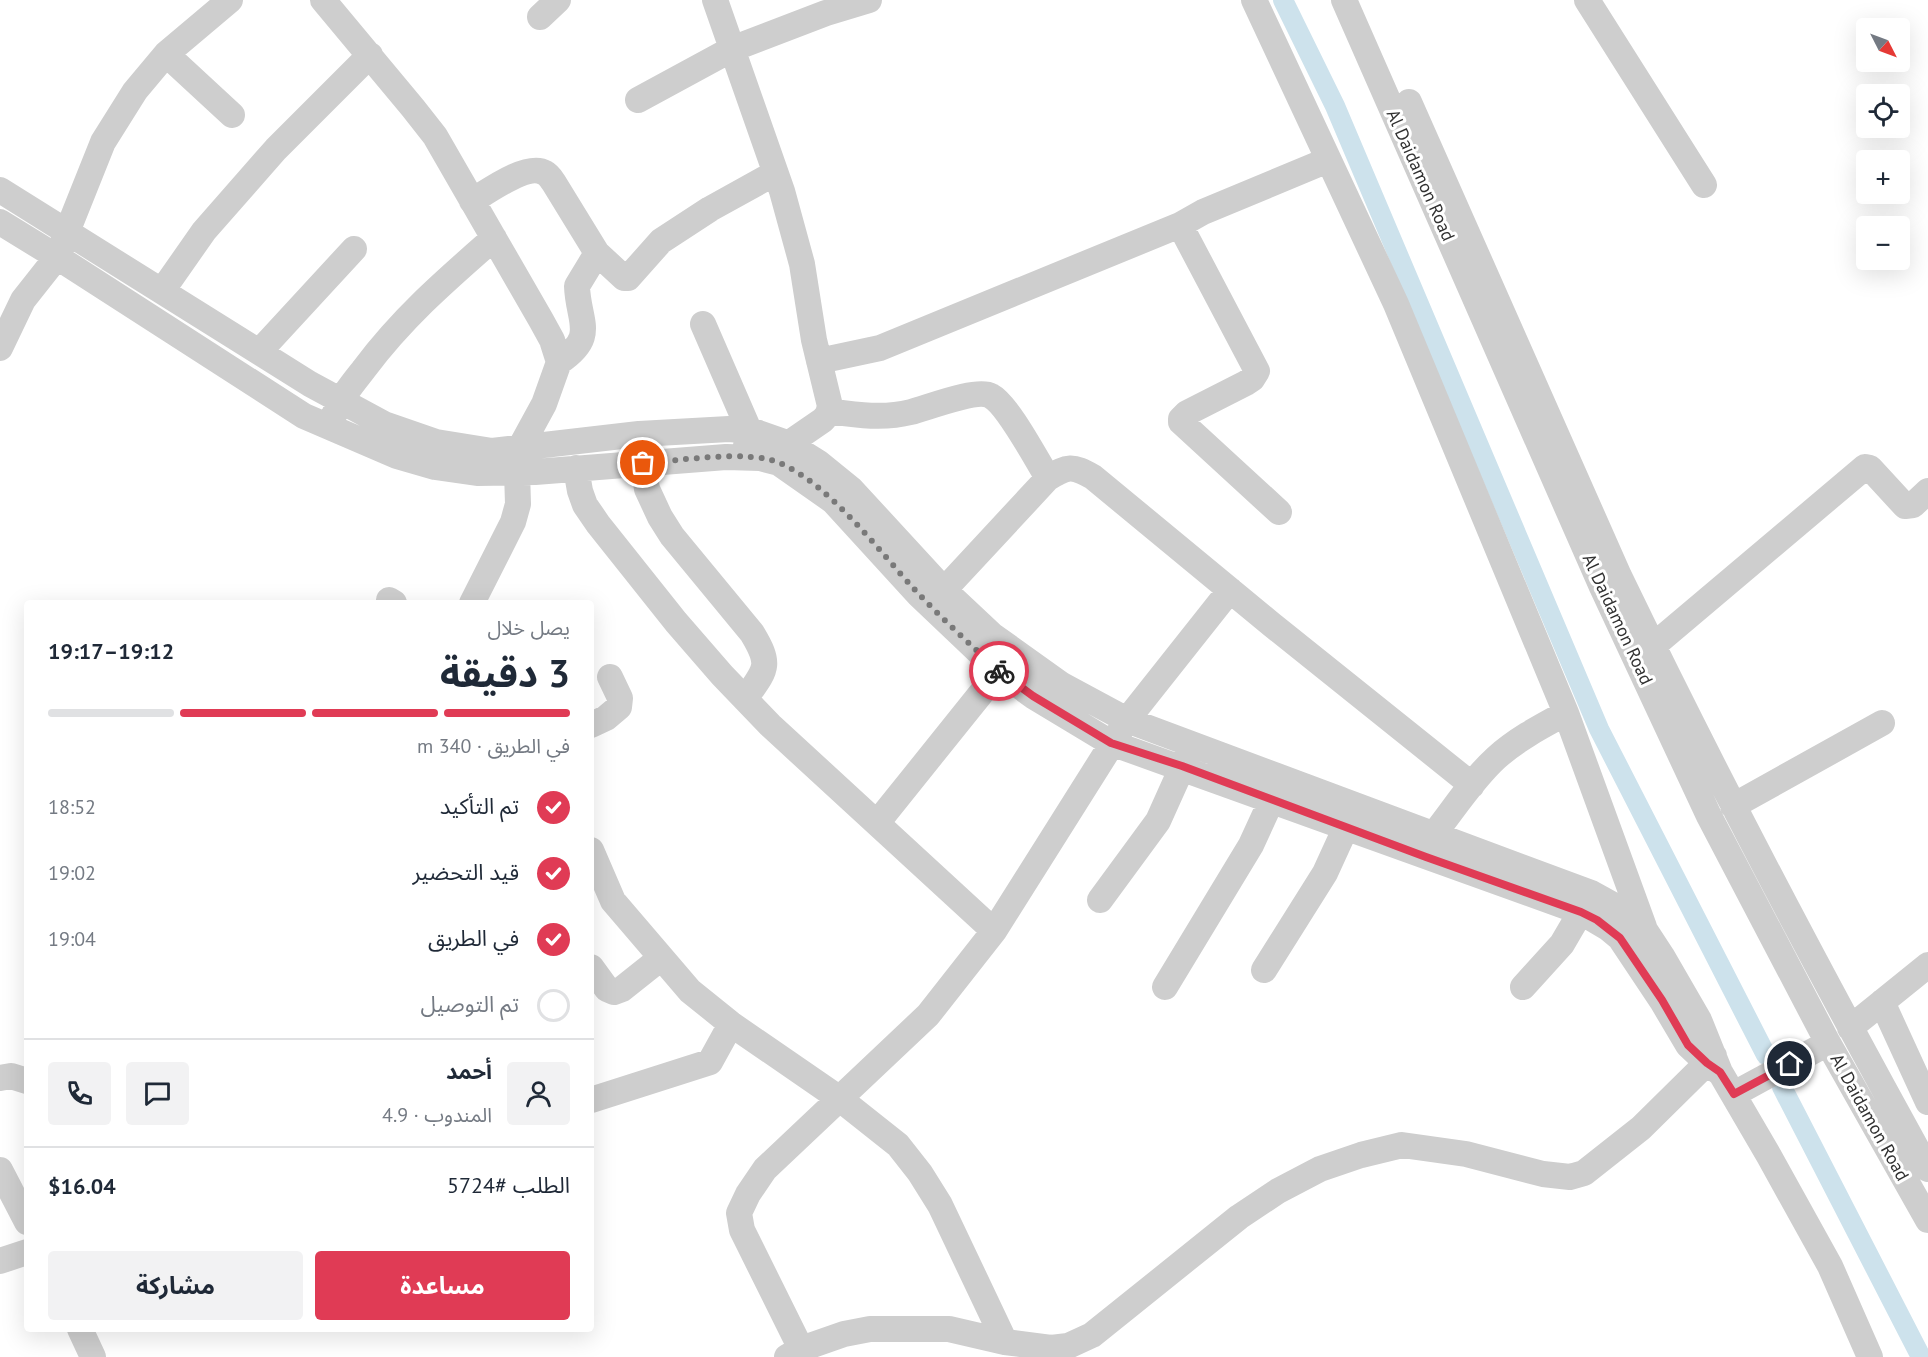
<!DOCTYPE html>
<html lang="ar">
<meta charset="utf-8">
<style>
:root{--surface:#fff;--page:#f2f2f3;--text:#1f2937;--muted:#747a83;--line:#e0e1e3;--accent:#e03b55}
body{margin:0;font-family:"PT Sans","Noto Sans Arabic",sans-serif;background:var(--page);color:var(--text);direction:rtl;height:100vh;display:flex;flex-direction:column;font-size:22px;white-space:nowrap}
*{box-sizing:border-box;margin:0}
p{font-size:20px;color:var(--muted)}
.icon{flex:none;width:33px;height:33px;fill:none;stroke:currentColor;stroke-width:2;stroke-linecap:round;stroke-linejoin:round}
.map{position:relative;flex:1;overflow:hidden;direction:ltr}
.panel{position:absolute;left:24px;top:600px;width:570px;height:732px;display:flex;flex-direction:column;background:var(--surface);border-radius:6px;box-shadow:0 6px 24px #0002;direction:rtl}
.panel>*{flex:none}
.needle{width:39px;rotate:132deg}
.buttons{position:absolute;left:1856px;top:18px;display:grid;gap:12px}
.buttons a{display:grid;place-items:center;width:54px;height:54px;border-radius:6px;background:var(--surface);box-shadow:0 6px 24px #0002;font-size:30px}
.pin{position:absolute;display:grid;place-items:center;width:51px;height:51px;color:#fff;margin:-26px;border:3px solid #fff;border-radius:50%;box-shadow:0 2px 6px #0007}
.courier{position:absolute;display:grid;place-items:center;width:60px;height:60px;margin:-30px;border:4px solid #e03b55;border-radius:50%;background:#fff;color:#222;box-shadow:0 2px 8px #0007}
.overview em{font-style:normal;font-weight:700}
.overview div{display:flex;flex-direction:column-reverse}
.overview{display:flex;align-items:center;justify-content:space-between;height:102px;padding:0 24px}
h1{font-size:39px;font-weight:700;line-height:45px}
.bar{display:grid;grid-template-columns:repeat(4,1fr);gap:9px 6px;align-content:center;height:72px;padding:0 24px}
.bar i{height:8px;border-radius:4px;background:var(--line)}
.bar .selected{background:var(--accent)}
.bar p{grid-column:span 4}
.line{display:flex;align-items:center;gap:15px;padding:0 24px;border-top:2px solid var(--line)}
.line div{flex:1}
.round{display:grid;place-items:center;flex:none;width:63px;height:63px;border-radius:6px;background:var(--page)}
ol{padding:0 24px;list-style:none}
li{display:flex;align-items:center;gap:18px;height:66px}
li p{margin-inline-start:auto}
li .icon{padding:6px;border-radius:50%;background:var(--accent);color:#fff;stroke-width:4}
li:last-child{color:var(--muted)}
li i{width:33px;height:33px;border:3px solid var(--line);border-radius:50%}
.primary-button{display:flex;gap:12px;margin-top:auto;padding:12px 24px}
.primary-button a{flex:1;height:69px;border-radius:6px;background:var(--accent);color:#fff;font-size:24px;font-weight:700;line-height:69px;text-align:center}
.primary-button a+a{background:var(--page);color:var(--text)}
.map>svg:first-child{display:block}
</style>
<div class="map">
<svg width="1928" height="1357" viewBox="0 0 1928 1357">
<rect width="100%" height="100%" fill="#fff"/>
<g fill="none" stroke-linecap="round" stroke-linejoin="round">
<path stroke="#cde2ec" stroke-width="20" d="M 1283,0 L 1335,106 L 1599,729 L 1766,1055
M 1782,1087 L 1921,1357"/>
<path stroke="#cecece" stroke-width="26" d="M 323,0 L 413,108 L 435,136 L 541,320 L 552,340 L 559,362 L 544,404 L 520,448 L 517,471 L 518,504 L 513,522 L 472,603
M 715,0 L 782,191 L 802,264 L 814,340 L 830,406 L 828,414 L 823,420 L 775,453
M 1254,0 L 1396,304 L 1566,713 L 1644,927
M 1344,0 L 1602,587 L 1709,816 L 1828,1043 L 1928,1220
M 1587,0 L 1704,185
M 540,17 L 558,0
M 166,54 L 232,115
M 638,100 L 732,49 L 826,13 L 869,0
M 1409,102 L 1619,576 C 1716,777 1820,974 1928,1169
M 0,190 L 310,384 L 384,424 L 436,442 L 492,451 L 639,434 L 729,429 L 753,431 L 787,443 L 819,463 L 851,489 L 944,590 L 992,635 L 1062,685 L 1127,720 L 1591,893 L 1620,909 L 1645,930 L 1662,956 L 1699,1020 L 1720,1072 L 1769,1156 L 1830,1266 L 1870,1357
M 472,201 C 487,192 528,162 545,173 C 549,175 552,180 554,183 L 597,253 L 577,286 C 578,322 598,336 559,362
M 0,222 L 57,257 L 304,416 L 397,456 L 435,467 L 477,473 L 535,472 L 726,457 L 760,458 L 779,463 L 833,501 L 918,594 L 999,671 L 1033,696 L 1111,743 L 1581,912 L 1608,928 L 1620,938 L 1662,1001 L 1688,1045 L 1707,1063 L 1719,1072
M 597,253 L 624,278 L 628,278 L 661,241 L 710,209 L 775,173
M 162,291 L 204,231 L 276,149 L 370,55
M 703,324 L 749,430 L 746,446
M 0,348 L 23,300 L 57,257 L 103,142 L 135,91 L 166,54 L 230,0
M 259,352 L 354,249
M 819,361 L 880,348 L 1180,225
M 829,411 C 857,415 883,419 911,412 C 927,408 977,388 991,396 C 1008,405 1036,459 1048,478
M 334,415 C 341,397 353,383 364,369 C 403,317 446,280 494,238
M 640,446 L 647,489 L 660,517 L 672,536 L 752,633 C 772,666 766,669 745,699
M 576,468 L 580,491 L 585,505 L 598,524 L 676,622 L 722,675 L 770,725 L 994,931
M 1279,512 L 1181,422 L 1181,419 L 1187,413 L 1246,383 L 1252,379 L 1257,371 L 1180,225 L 1203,212 L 1328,160
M 944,590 L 1048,478 C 1068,466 1072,465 1093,477 L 1271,624 L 1472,785
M 389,600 L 394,603
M 1653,646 L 1865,467 L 1870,468 L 1905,506 L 1913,505 L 1928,491
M 591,725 L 606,718 L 619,707 L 620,698 L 610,677
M 1733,806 L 1882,723
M 877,823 L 999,671
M 1434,834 C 1454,809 1472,780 1496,758 C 1517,739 1542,726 1566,713
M 591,850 L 613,901 L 690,991 L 731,1024 L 840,1099 L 898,1145 L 920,1173 L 940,1205 L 1005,1342
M 1100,900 L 1158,821 L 1189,752
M 591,967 L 607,989 L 614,992 L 622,989 L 661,958
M 1264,970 L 1325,873 L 1352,814
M 1165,987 L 1251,845 L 1279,784
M 1523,987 L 1562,944 L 1590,896
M 1882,1002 L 1928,1102
M 1850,1028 L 1928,965
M 0,1078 L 11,1076 L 27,1081
M 1734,1094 L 1828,1043
M 591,1100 L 710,1062 L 731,1024
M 0,1170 L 27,1222
M 0,1261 L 27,1252
M 80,1329 L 93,1357
M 787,1357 L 801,1349 L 844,1334 L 870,1329 L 949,1329 L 1005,1342 L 1051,1348 L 1068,1346 L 1092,1335 L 1239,1217 L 1278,1191 L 1320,1169 L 1361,1155 L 1402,1145 L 1466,1154 L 1543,1174 L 1570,1177 L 1584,1173 L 1641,1128 L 1714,1056
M 805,1357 L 742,1230 L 739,1213 L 748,1194 L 765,1169 L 928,1015 L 994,931 L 1127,720 L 1230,590"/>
</g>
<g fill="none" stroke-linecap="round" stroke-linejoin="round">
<path stroke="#797979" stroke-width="6" stroke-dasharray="0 10.8" d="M 643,463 C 679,461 747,449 780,463 C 830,485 879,551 916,591 C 942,619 971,645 999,671"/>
<path stroke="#e03b55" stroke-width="8" d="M 999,671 L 1033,696 L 1111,743 L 1182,766 L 1426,857 L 1581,912 L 1597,920 L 1620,938 L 1662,1000 L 1688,1045 L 1707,1063 L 1720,1072 L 1734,1094 L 1790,1064"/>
</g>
<g text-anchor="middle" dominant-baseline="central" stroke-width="6" stroke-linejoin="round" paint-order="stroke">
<g font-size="18" fill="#313131" stroke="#fff">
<text transform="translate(1421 175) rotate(66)">Al Daidamon Road</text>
<text transform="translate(1618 619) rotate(65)">Al Daidamon Road</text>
<text transform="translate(1870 1117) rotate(61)">Al Daidamon Road</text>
</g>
</g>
</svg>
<div class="buttons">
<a><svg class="needle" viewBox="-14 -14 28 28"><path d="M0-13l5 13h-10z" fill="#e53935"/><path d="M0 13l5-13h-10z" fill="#747a83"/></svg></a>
<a><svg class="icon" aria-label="locate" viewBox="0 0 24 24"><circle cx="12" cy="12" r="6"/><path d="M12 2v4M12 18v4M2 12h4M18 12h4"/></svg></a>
<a>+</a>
<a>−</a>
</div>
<div class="pin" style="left:643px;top:463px;background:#ea580c"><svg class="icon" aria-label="bag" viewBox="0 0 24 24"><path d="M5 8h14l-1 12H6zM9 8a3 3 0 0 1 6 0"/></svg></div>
<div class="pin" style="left:1790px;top:1064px;background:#1f2937"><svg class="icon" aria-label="home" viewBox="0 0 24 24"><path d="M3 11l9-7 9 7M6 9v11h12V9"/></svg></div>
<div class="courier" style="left:999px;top:671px"><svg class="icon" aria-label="bike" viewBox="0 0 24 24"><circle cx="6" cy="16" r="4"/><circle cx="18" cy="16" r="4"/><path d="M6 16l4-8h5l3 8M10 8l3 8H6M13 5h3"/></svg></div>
<section class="panel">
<div class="overview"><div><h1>3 دقيقة</h1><p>يصل خلال</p></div><em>19:12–19:17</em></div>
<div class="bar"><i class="selected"></i><i class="selected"></i><i class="selected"></i><i></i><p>في الطريق · 340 m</p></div>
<ol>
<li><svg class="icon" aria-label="check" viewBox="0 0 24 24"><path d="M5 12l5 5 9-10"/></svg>تم التأكيد<p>18:52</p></li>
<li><svg class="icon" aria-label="check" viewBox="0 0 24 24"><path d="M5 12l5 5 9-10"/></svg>قيد التحضير<p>19:02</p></li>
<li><svg class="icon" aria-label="check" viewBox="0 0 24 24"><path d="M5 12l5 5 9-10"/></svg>في الطريق<p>19:04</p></li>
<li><i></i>تم التوصيل</li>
</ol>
<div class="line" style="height:108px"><a class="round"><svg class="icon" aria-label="person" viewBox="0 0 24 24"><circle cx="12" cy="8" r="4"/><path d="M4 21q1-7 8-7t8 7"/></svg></a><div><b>أحمد</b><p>المندوب · 4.9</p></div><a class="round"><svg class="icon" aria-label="chat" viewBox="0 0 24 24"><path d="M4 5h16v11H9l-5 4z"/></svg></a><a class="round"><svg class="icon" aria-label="phone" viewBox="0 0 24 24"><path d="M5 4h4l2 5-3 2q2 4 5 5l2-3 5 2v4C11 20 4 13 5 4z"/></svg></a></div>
<div class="line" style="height:78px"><div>الطلب #5724</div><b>$16.04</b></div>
<div class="primary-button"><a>مساعدة</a><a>مشاركة</a></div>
</section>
</div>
